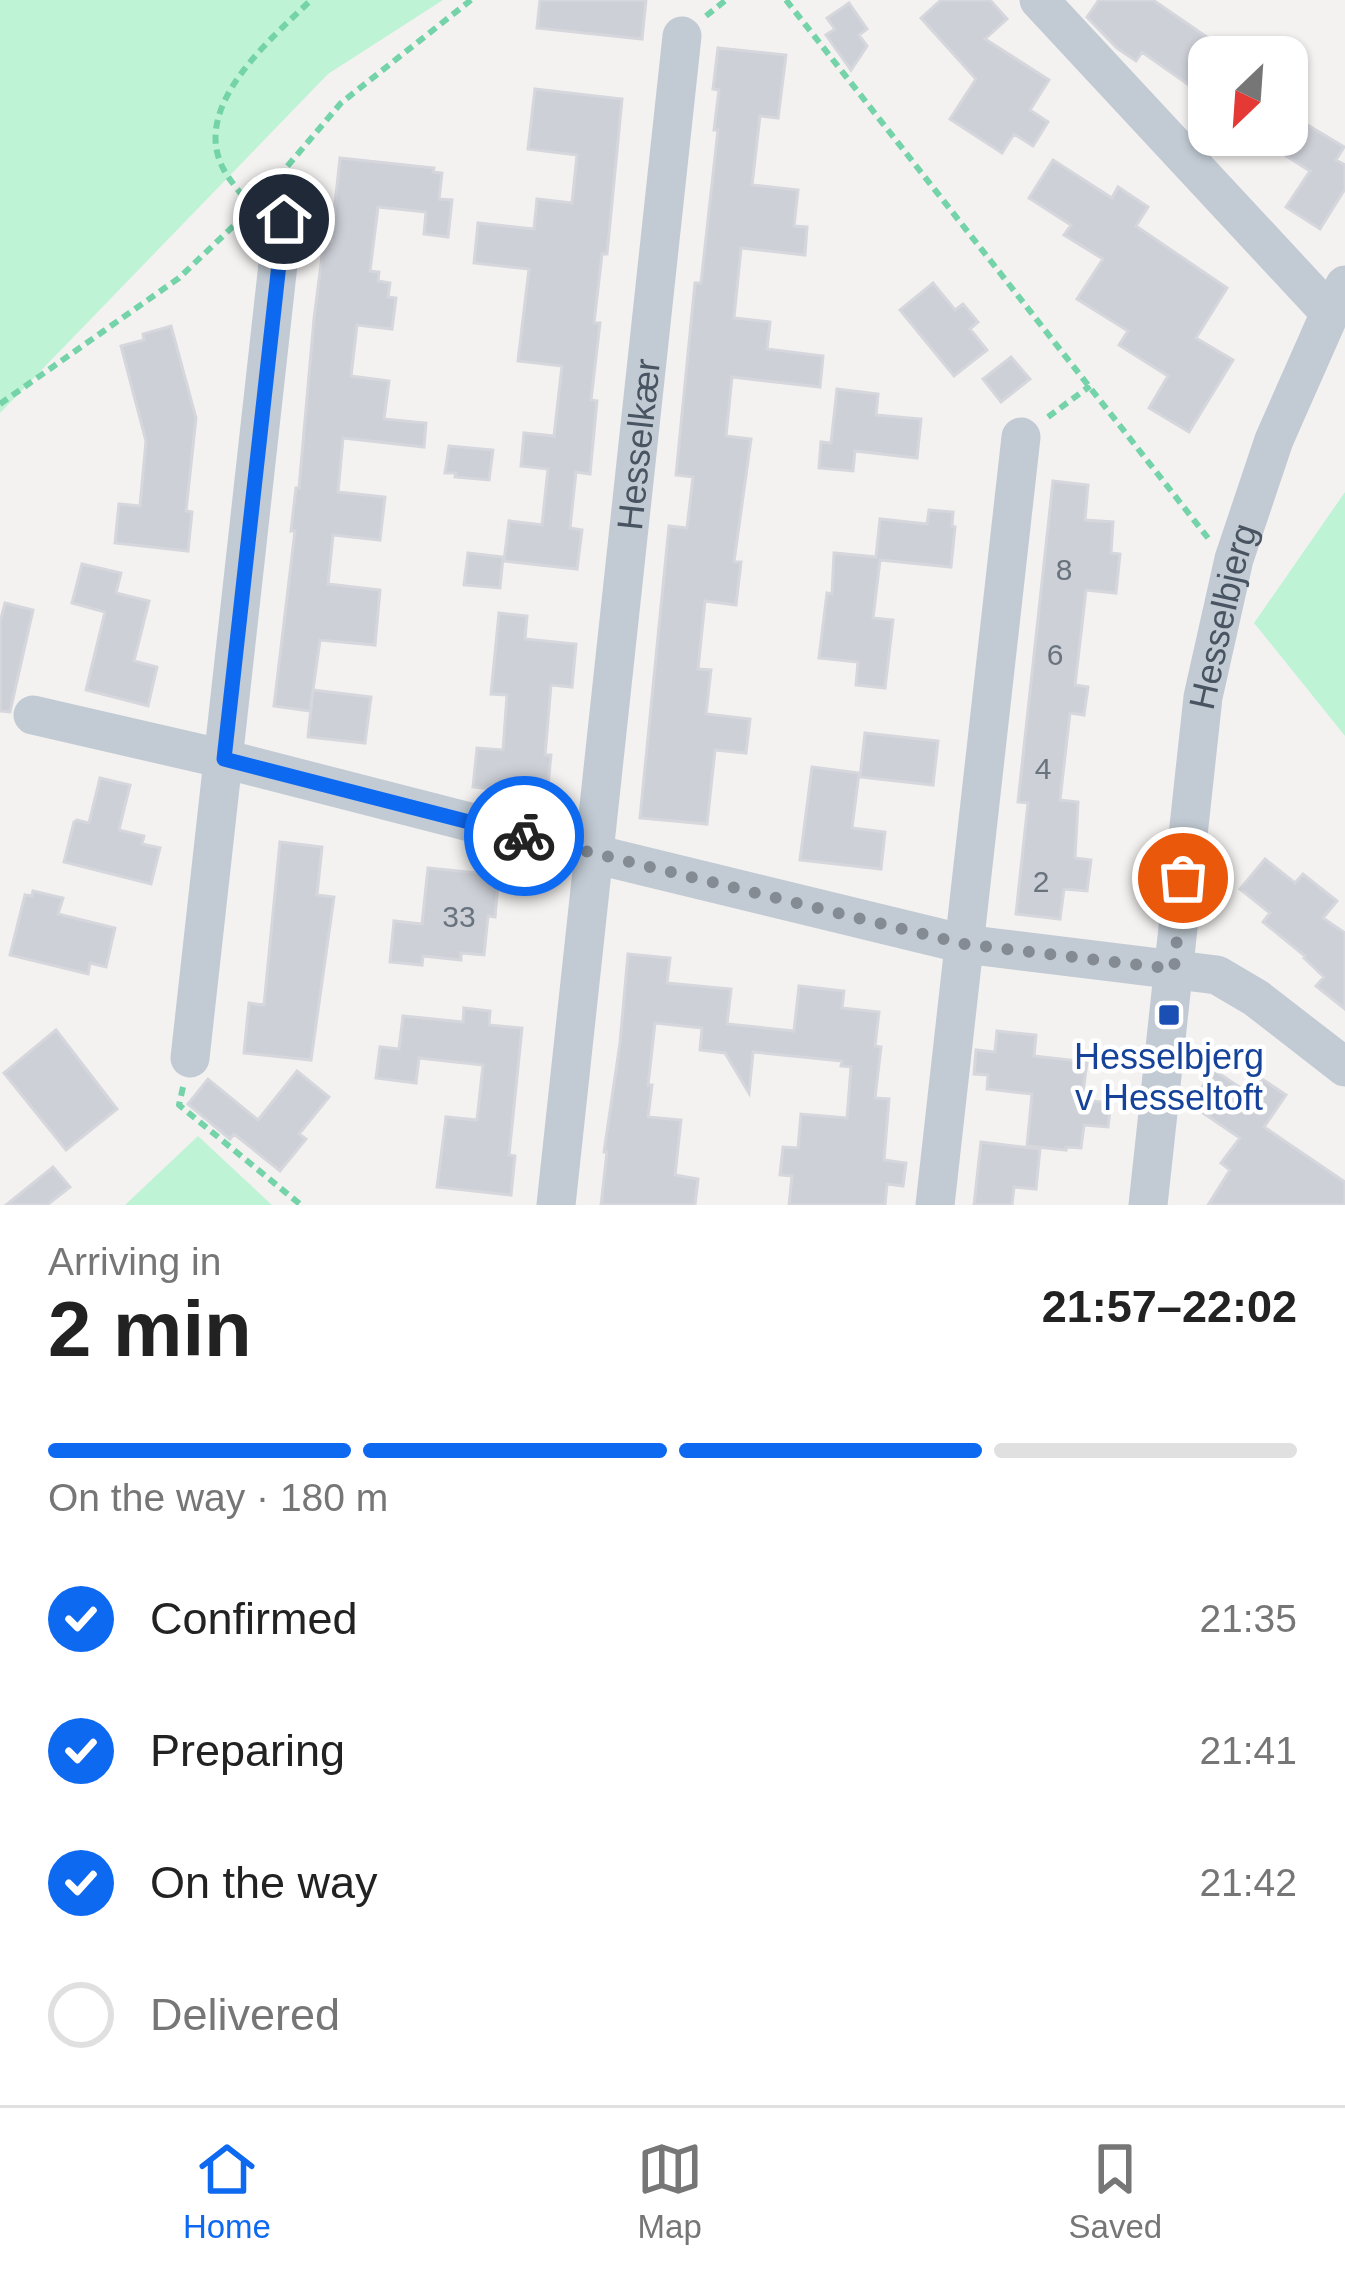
<!DOCTYPE html>
<meta charset="utf-8">
<style>
:root{--surface:#fff;--page:#f2f2f2;--text:#222;--muted:#767676;--line:#e0e0e0;--accent:#0e69f1}
body{margin:0;font-family:Helvetica,sans-serif;background:var(--page);color:var(--text);height:100vh;display:flex;flex-direction:column;font-size:45px;white-space:nowrap}
*{box-sizing:border-box;margin:0}
p{font-size:39px;color:var(--muted)}
.icon{flex:none;width:66px;height:66px;fill:none;stroke:currentColor;stroke-width:2;stroke-linecap:round;stroke-linejoin:round}
.map{position:relative;height:1205px;overflow:hidden}
.details{display:flex;flex-direction:column;background:var(--surface);flex:1}
.details>*{flex:none}
.needle{width:78px;rotate:205deg}
.controls{position:absolute;left:1188px;top:36px;display:grid;gap:24px}
.controls a{display:grid;place-items:center;width:120px;height:120px;border-radius:24px;background:var(--surface);box-shadow:0 3px 9px #0004;font-size:60px}
.pin{position:absolute;display:grid;place-items:center;width:102px;height:102px;color:#fff;margin:-51px;border:6px solid #fff;border-radius:50%;box-shadow:0 3px 12px #0007}
.courier{position:absolute;display:grid;place-items:center;width:120px;height:120px;margin:-60px;border:9px solid #0e69f1;border-radius:50%;background:#fff;color:#222;box-shadow:0 3px 15px #0007}
.summary em{font-style:normal;font-weight:800}
.summary div{display:flex;flex-direction:column-reverse}
.summary{display:flex;align-items:center;justify-content:space-between;height:204px;padding:0 48px}
h1{font-size:78px;font-weight:800;line-height:90px}
.bar{display:grid;grid-template-columns:repeat(4,1fr);gap:18px 12px;align-content:center;height:144px;padding:0 48px}
.bar i{height:15px;border-radius:9px;background:var(--line)}
.bar .active{background:var(--accent)}
.bar p{grid-column:span 4}
ol{padding:0 48px;list-style:none}
li{display:flex;align-items:center;gap:36px;height:132px}
li p{margin-inline-start:auto}
li .icon{padding:12px;border-radius:50%;background:var(--accent);color:#fff;stroke-width:4}
li:last-child{color:var(--muted)}
li i{width:66px;height:66px;border:6px solid var(--line);border-radius:50%}
.menu{display:flex;justify-content:space-around;align-items:center;height:168px;border-top:3px solid var(--line);background:var(--surface);font-size:33px;color:var(--muted)}
.menu a{display:grid;justify-items:center;gap:6px}
.menu .active{color:var(--accent)}
.map>svg:first-child{display:block}
</style>
<div class="map">
<svg width="1345" height="1205" viewBox="0 0 1345 1205">
<rect width="100%" height="100%" fill="#f4f2f1"/>
<path fill="#bff3d5" d="M 0,0 L 443,0 L 328,74 L 0,413 Z
M 1345,492 L 1345,736 L 1254,623 Z
M 198,1136 L 272,1205 L 125,1205 Z"/>
<path fill="#cdd0d7" stroke="#d5d7dd" stroke-width="3" d="M 540,0 L 646,0 L 642,39 L 537,28 Z
M 941,0 L 990,0 L 1007,19 L 985,39 L 1049,80 L 1030,110 L 1048,122 L 1033,146 L 1014,134 L 1002,153 L 950,119 L 976,79 L 921,18 Z
M 1099,0 L 1153,0 L 1236,57 L 1209,57 L 1209,99 L 1142,52 L 1136,61 L 1117,48 L 1087,17 Z
M 849,3 L 867,29 L 859,35 L 867,46 L 851,70 L 826,35 L 835,29 L 827,18 Z
M 718,48 L 786,55 L 778,118 L 760,116 L 752,185 L 798,190 L 794,226 L 807,227 L 805,255 L 741,248 L 734,318 L 770,322 L 767,349 L 823,356 L 820,387 L 732,377 L 726,436 L 751,439 L 734,562 L 741,562 L 736,605 L 705,601 L 698,669 L 711,670 L 706,714 L 750,719 L 746,753 L 715,750 L 707,824 L 640,818 L 669,526 L 687,528 L 693,477 L 676,475 L 695,283 L 701,283 L 718,130 L 714,130 L 719,90 L 713,89 Z
M 535,89 L 622,99 L 607,254 L 602,254 L 594,323 L 600,323 L 591,400 L 597,401 L 590,474 L 576,472 L 570,528 L 582,530 L 577,569 L 504,561 L 509,521 L 542,525 L 548,469 L 521,466 L 524,433 L 554,436 L 562,366 L 518,361 L 529,269 L 474,263 L 478,223 L 534,229 L 537,199 L 572,203 L 577,155 L 528,149 Z
M 1301,121 L 1344,147 L 1336,160 L 1345,165 L 1345,189 L 1320,229 L 1286,207 L 1310,171 L 1253,135 L 1290,135 Z
M 340,158 L 434,168 L 433,172 L 442,173 L 439,199 L 452,200 L 448,237 L 424,234 L 426,212 L 378,207 L 370,271 L 379,272 L 378,281 L 390,283 L 388,297 L 396,298 L 392,329 L 357,325 L 351,376 L 389,381 L 384,419 L 426,423 L 424,447 L 343,438 L 338,492 L 385,497 L 380,540 L 333,535 L 328,584 L 380,590 L 375,645 L 320,640 L 310,711 L 274,706 L 295,531 L 291,531 L 296,488 L 299,488 L 314,319 L 324,240 L 331,241 Z
M 1053,160 L 1112,198 L 1118,187 L 1148,207 L 1136,226 L 1227,288 L 1196,338 L 1233,360 L 1189,432 L 1149,408 L 1168,376 L 1119,345 L 1128,331 L 1077,299 L 1103,259 L 1064,235 L 1071,225 L 1029,198 Z
M 933,283 L 955,310 L 963,304 L 978,322 L 970,329 L 987,350 L 954,376 L 900,310 Z
M 171,326 L 196,418 L 186,511 L 192,512 L 188,551 L 115,543 L 119,504 L 140,506 L 146,441 L 121,346 L 144,340 L 143,334 Z
M 1011,357 L 1030,379 L 1001,402 L 983,379 Z
M 837,389 L 878,394 L 876,415 L 921,419 L 917,458 L 855,451 L 853,471 L 819,468 L 821,442 L 831,443 Z
M 449,446 L 493,450 L 489,480 L 455,477 L 456,473 L 445,473 Z
M 1053,481 L 1088,485 L 1085,520 L 1113,522 L 1111,553 L 1120,554 L 1116,593 L 1086,590 L 1075,685 L 1088,687 L 1084,715 L 1070,713 L 1060,800 L 1078,802 L 1075,858 L 1091,860 L 1087,891 L 1064,889 L 1060,919 L 1016,914 L 1028,803 L 1018,802 Z
M 929,510 L 953,512 L 952,526 L 955,527 L 951,567 L 880,560 L 873,618 L 893,620 L 885,688 L 856,685 L 858,662 L 819,658 L 827,593 L 832,594 L 834,553 L 876,557 L 880,519 L 927,524 Z
M 468,553 L 503,557 L 500,588 L 464,585 Z
M 82,564 L 121,573 L 116,593 L 149,601 L 134,661 L 157,667 L 148,706 L 86,690 L 105,612 L 72,603 Z
M 5,603 L 33,610 L 10,712 L 0,711 L 0,623 Z
M 499,613 L 527,616 L 525,639 L 576,644 L 572,687 L 551,685 L 545,755 L 551,755 L 547,795 L 473,787 L 477,748 L 503,750 L 507,695 L 491,694 Z
M 313,690 L 371,697 L 365,743 L 308,737 Z
M 865,733 L 938,741 L 933,785 L 860,777 Z
M 812,767 L 859,773 L 852,828 L 885,832 L 881,869 L 800,860 Z
M 100,778 L 130,785 L 119,830 L 144,836 L 142,844 L 160,848 L 151,884 L 64,862 L 74,822 L 77,820 L 89,823 Z
M 280,842 L 322,847 L 317,895 L 334,897 L 311,1060 L 244,1053 L 249,1003 L 264,1005 Z
M 1265,859 L 1295,883 L 1303,874 L 1337,901 L 1323,918 L 1345,933 L 1345,1009 L 1316,986 L 1324,977 L 1304,958 L 1305,956 L 1263,922 L 1270,913 L 1240,889 Z
M 428,868 L 499,875 L 495,917 L 488,916 L 484,955 L 461,953 L 461,960 L 423,956 L 422,965 L 390,962 L 394,921 L 422,924 Z
M 33,891 L 63,898 L 58,914 L 115,928 L 106,967 L 90,963 L 88,974 L 10,955 L 25,895 L 32,896 Z
M 628,954 L 670,958 L 667,983 L 731,989 L 727,1024 L 794,1031 L 799,986 L 844,991 L 842,1008 L 879,1012 L 875,1046 L 881,1047 L 875,1098 L 889,1099 L 884,1160 L 906,1163 L 903,1186 L 887,1184 L 885,1205 L 789,1205 L 792,1176 L 780,1175 L 783,1147 L 798,1148 L 801,1114 L 847,1118 L 851,1067 L 841,1066 L 842,1061 L 753,1052 L 749,1093 L 725,1053 L 700,1050 L 702,1028 L 655,1023 L 648,1085 L 652,1085 L 648,1117 L 681,1120 L 675,1175 L 698,1179 L 695,1205 L 601,1205 L 607,1152 L 604,1152 L 620,1043 Z
M 464,1008 L 490,1011 L 489,1025 L 522,1028 L 509,1155 L 515,1156 L 511,1195 L 437,1187 L 446,1117 L 477,1120 L 483,1065 L 419,1058 L 416,1083 L 376,1078 L 380,1047 L 399,1049 L 403,1016 L 463,1022 Z
M 56,1030 L 117,1109 L 66,1150 L 4,1073 Z
M 997,1031 L 1036,1035 L 1034,1056 L 1087,1062 L 1082,1100 L 1111,1103 L 1108,1127 L 1084,1125 L 1081,1148 L 1066,1147 L 1066,1150 L 1027,1146 L 1032,1094 L 987,1089 L 988,1075 L 974,1074 L 976,1050 L 995,1052 Z
M 1214,1070 L 1251,1095 L 1262,1079 L 1286,1095 L 1264,1127 L 1345,1182 L 1345,1205 L 1208,1205 L 1230,1170 L 1221,1163 L 1240,1138 L 1190,1104 Z
M 297,1071 L 329,1097 L 299,1134 L 306,1139 L 280,1171 L 234,1134 L 230,1139 L 188,1104 L 208,1079 L 258,1120 Z
M 981,1142 L 1040,1149 L 1036,1189 L 1014,1187 L 1012,1205 L 974,1205 Z
M 53,1167 L 70,1187 L 47,1205 L 6,1205 Z"/>
<g fill="none" stroke-linecap="round" stroke-linejoin="round">
<path stroke="#74d3a8" stroke-width="6" stroke-dasharray="9 6" stroke-linecap="butt" d="M 786,0 L 1208,538
M 706,16 L 726,0
M 268,189 L 341,103 L 471,0
M 252,208 C 243,195 231,183 224,170 C 189,107 271,39 311,0
M 0,404 L 179,278 L 248,212
M 1048,417 L 1090,386
M 183,1087 L 179,1105 L 301,1205"/>
<g stroke="#c2cbd4" stroke-width="39">
<path d="M 1039,0 L 1330,313"/>
<path d="M 33,715 L 224,759 L 594,854 L 964,944 L 1217,975 L 1256,998 L 1345,1067"/>
<path d="M 190,1058 L 283,219"/>
<path id="s1" d="M 556,1205 L 682,36"/>
<path d="M 935,1205 L 1021,437"/>
<path id="s2" d="M 1148,1205 L 1203,697 L 1234,559 L 1274,440 L 1330,313 L 1345,285"/>
</g>
</g>
<g fill="none" stroke-linecap="round" stroke-linejoin="round">
<path stroke="#848b93" stroke-width="12" stroke-dasharray="0 21.6" d="M 524,836 L 964,944 L 1174,969 L 1183,878"/>
<path stroke="#0e69f1" stroke-width="15" d="M 284,219 L 224,759 L 524,836"/>
</g>
<rect fill="#1a4fb4" stroke="#fff" stroke-width="4.5" x="1157" y="1003" width="24" height="24" rx="6"/>
<g text-anchor="middle" dominant-baseline="central" stroke-width="9" stroke-linejoin="round" paint-order="stroke">
<g font-size="30" fill="#69737e">
<text x="1064" y="569">8</text>
<text x="1055" y="654">6</text>
<text x="1043" y="768">4</text>
<text x="1041" y="881">2</text>
<text x="459" y="916">33</text>
</g>
<g font-size="36" fill="#485461" stroke="#fff">
<text stroke="none"><textPath href="#s1" startOffset="765">Hesselkær</textPath></text>
<text stroke="none"><textPath href="#s2" startOffset="594">Hesselbjerg</textPath></text>
</g>
<g font-size="36" fill="#164399" stroke="#fff">
<text x="1169" y="1056">Hesselbjerg<tspan x="1169" dy="41">v Hesseltoft</tspan></text>
</g>
</g>
</svg>
<div class="controls">
<a><svg class="needle" viewBox="-14 -14 28 28"><path d="M0-13l5 13h-10z" fill="#e53935"/><path d="M0 13l5-13h-10z" fill="#767676"/></svg></a>
</div>
<div class="pin" style="left:1183px;top:878px;background:#ea580c"><svg class="icon" aria-label="bag" viewBox="0 0 24 24"><path d="M5 8h14l-1 12H6zM9 8a3 3 0 0 1 6 0"/></svg></div>
<div class="pin" style="left:284px;top:219px;background:#1f2937"><svg class="icon" aria-label="home" viewBox="0 0 24 24"><path d="M3 11l9-7 9 7M6 9v11h12V9"/></svg></div>
<div class="courier" style="left:524px;top:836px"><svg class="icon" aria-label="bike" viewBox="0 0 24 24"><circle cx="6" cy="16" r="4"/><circle cx="18" cy="16" r="4"/><path d="M6 16l4-8h5l3 8M10 8l3 8H6M13 5h3"/></svg></div>
</div>
<section class="details">
<div class="summary"><div><h1>2 min</h1><p>Arriving in</p></div><em>21:57–22:02</em></div>
<div class="bar"><i class="active"></i><i class="active"></i><i class="active"></i><i></i><p>On the way · 180 m</p></div>
<ol>
<li><svg class="icon" aria-label="check" viewBox="0 0 24 24"><path d="M5 12l5 5 9-10"/></svg>Confirmed<p>21:35</p></li>
<li><svg class="icon" aria-label="check" viewBox="0 0 24 24"><path d="M5 12l5 5 9-10"/></svg>Preparing<p>21:41</p></li>
<li><svg class="icon" aria-label="check" viewBox="0 0 24 24"><path d="M5 12l5 5 9-10"/></svg>On the way<p>21:42</p></li>
<li><i></i>Delivered</li>
</ol>
</section>
<nav class="menu">
<a class="active"><svg class="icon" aria-label="home" viewBox="0 0 24 24"><path d="M3 11l9-7 9 7M6 9v11h12V9"/></svg>Home</a>
<a><svg class="icon" aria-label="map" viewBox="0 0 24 24"><path d="M3 6l6-2 6 2 6-2v14l-6 2-6-2-6 2zM9 4v14M15 6v14"/></svg>Map</a>
<a><svg class="icon" aria-label="saved" viewBox="0 0 24 24"><path d="M7 4h10v16l-5-4-5 4z"/></svg>Saved</a>
</nav>
